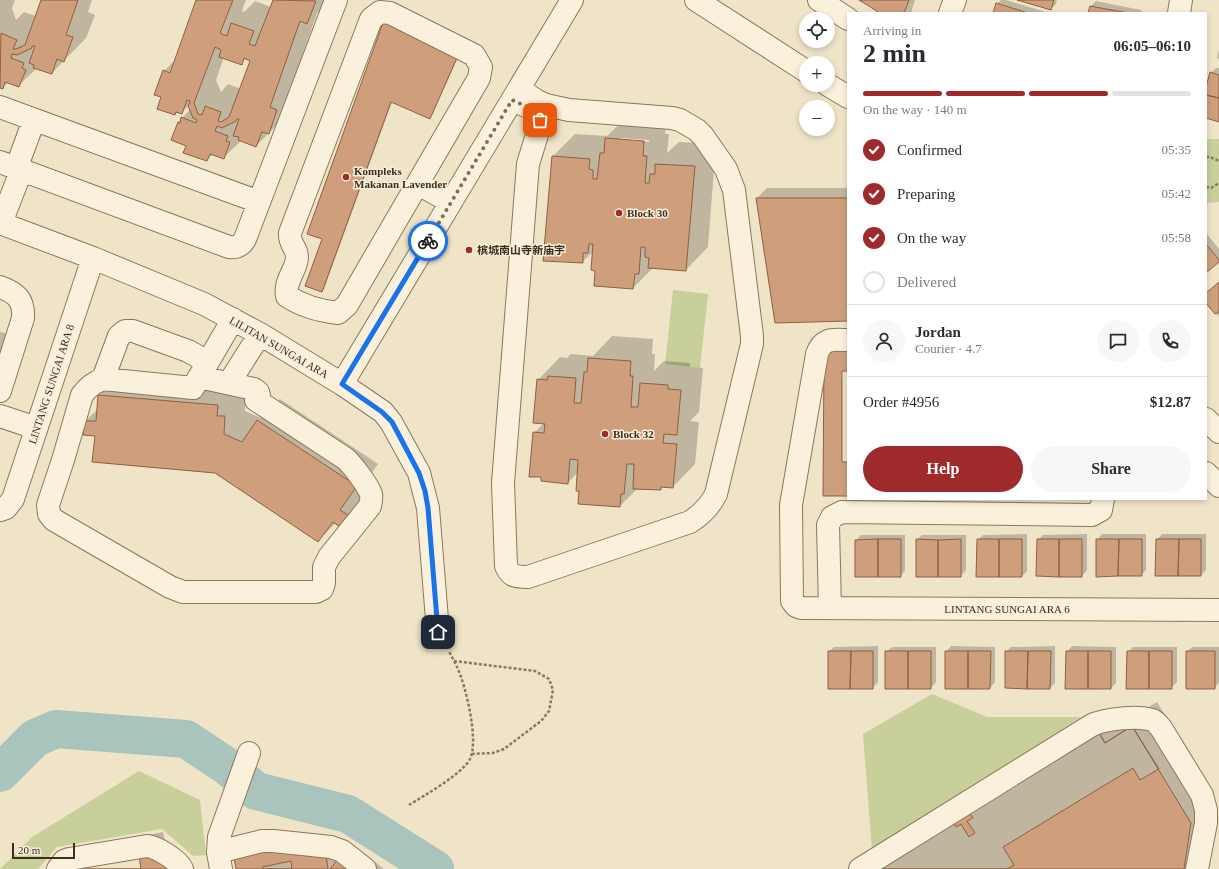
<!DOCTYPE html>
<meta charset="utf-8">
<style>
:root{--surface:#fff;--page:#f7f7f7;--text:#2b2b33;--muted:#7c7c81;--line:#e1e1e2;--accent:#9e2a2b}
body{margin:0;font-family:"Times New Roman","Noto Sans SC",serif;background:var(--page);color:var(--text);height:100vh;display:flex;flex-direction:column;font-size:15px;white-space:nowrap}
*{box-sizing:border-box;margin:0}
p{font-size:13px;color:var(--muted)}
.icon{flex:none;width:22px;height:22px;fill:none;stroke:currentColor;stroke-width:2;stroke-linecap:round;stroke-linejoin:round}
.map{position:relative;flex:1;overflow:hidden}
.sheet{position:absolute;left:847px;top:12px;width:360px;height:488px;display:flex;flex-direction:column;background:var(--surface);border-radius:0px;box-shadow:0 2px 6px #0003}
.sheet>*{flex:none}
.fabs{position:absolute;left:799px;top:12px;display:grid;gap:8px}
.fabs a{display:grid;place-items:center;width:36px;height:36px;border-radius:50%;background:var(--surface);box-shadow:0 2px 6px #0003;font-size:20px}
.scale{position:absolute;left:12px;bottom:10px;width:63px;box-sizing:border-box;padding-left:4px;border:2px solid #3d2e20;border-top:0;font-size:11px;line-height:14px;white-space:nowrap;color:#3d2e20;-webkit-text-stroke:3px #f7eed8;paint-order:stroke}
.pin{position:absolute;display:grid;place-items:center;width:34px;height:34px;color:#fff;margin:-17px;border-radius:8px;box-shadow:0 2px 6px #0006}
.courier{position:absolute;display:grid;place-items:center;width:40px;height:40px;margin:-20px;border:3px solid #1a73e8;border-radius:50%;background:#fff;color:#222;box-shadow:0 1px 5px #0007}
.head em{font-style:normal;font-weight:600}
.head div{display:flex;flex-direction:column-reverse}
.head{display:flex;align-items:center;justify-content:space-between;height:68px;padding:0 16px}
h1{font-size:26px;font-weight:600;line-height:30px}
.bar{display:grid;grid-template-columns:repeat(4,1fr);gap:6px 4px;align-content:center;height:48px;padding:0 16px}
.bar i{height:5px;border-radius:3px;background:var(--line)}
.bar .on{background:var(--accent)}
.bar p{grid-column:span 4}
.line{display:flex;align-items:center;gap:10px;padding:0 16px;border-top:1px solid var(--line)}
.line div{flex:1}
.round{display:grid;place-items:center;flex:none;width:42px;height:42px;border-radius:21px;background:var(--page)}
ol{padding:0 16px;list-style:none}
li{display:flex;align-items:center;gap:12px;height:44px}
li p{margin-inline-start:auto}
li .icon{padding:4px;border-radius:50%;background:var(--accent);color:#fff;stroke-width:4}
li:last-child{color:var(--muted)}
li i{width:22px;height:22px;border:2px solid var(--line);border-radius:50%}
.button{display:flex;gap:8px;margin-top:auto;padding:8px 16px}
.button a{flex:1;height:46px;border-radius:24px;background:var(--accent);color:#fff;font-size:16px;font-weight:600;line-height:46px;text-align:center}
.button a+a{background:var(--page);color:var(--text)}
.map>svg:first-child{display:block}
</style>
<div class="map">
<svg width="1219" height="869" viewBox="0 0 1219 869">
<rect width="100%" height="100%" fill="#f0e4c8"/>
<path fill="#c9cf9b" d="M 1206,139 L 1219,139 L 1219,202 L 1206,203 Z
M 673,290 L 708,294 L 700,368 L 665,364 Z
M 932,694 L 987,717 L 1081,717 L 872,850 L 863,734 Z
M 139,771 L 200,800 L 206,855 L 193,856 L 162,829 L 57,847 L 38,869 L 0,869 L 32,837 Z"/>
<path fill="#0003" fill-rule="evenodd" d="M 0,0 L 15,0 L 12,8 L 16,20 L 24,12 L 36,16 L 42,0 L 92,0 L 88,12 L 95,15 L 86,38 L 52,73 L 37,68 L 19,85 L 9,82 L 2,88 L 0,87 Z
M 197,0 L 246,0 L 242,11 L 244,12 L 255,1 L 271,7 L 274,0 L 330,0 L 317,13 L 292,85 L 291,111 L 256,146 L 241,141 L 223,158 L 213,154 L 207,160 L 187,145 L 178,122 L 191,109 L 189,105 L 181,113 L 177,112 L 175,114 L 163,97 L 164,71 L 177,58 ZM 224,57 L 241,63 L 247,58 L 251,60 L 241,89 L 228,84 L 221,92 L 216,80 Z
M 861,0 L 915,0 L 911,13 L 882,13 Z
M 1001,0 L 1006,0 L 1049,13 L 994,13 L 997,4 Z
M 1020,0 L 1057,0 L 1056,4 L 1051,9 Z
M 1096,1 L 1141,10 L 1141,13 L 1090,13 L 1091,6 Z
M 386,18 L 461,51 L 432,115 L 430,118 L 392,102 L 324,289 L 322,291 L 323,239 Z
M 1219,49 L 1219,59 L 1217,58 Z
M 1216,68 L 1219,68 L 1219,121 L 1206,117 L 1206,91 L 1211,73 Z
M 628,116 L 666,118 L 665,134 L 669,134 L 667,153 L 679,142 L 716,144 L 708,247 L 686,270 L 654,267 L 633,288 L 597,270 L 594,251 L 582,262 L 553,156 L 575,134 L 607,136 ZM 621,138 L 649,140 L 649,142 L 621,140 Z
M 767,188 L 848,188 L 848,320 L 757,198 Z
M 1206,233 L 1219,249 L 1219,261 L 1206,271 Z
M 1219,282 L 1219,317 L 1206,301 L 1206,293 Z
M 0,332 L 12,335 L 0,354 Z
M 612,336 L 653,339 L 652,354 L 655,354 L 654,371 L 664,361 L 690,363 L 690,367 L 703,368 L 699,412 L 690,421 L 699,422 L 695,464 L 673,487 L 664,486 L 660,489 L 638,488 L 620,506 L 580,490 L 578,472 L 568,483 L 534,433 L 544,423 L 538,380 L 560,357 L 567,358 L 571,354 L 593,356 Z
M 121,373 L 246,394 L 245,411 L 261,418 L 280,399 L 378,464 L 362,487 L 373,494 L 343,527 L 336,523 L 318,540 L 215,472 L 96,435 L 85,421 L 98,409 L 99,395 Z
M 1027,534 L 1027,571 L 1022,576 L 978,540 L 983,535 Z
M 1087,534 L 1087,570 L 1082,576 L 1038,540 L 1043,535 Z
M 1102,534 L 1146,534 L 1146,570 L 1141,575 L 1097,540 Z
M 1162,534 L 1206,534 L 1206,570 L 1201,575 L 1157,540 Z
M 861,535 L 905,535 L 905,571 L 900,576 L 856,540 Z
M 922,535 L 966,535 L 966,570 L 961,576 L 917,540 Z
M 878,646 L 878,682 L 873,688 L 829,652 L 834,647 Z
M 951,646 L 995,647 L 995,682 L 990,688 L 946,652 Z
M 1055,646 L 1055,683 L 1050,688 L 1006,652 L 1011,647 Z
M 1072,646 L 1116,647 L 1116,683 L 1111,688 L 1067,652 Z
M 892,647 L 936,647 L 936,682 L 931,688 L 886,652 Z
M 1133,647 L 1177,647 L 1177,682 L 1171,688 L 1128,652 Z
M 1192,647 L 1219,647 L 1219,683 L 1214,688 L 1187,652 Z
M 1157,702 L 1183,744 L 1206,808 L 1196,869 L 861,869 L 1123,707 L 1130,719 Z
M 163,832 L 165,840 L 189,859 L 191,869 L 104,844 Z
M 250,843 L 343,856 L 353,845 L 384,869 L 237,869 Z"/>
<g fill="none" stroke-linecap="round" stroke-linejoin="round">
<path stroke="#a9c4bc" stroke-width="38" d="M 0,773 L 35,738 L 56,729 L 186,739 L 228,767 L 256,791 L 348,814 L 435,869"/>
</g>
<path fill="#cf9f7d" stroke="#8d5f41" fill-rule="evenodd" d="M 41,0 L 78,0 L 66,35 L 73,37 L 64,62 L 57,59 L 52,74 L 33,68 L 34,65 L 29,63 L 35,46 L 32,46 L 32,48 L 17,55 L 12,54 L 11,58 L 24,63 L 22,68 L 26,70 L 19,87 L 5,82 L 3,89 L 0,88 L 1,33 L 17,40 L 13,49 L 16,49 L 25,45 Z
M 196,0 L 233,0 L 220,33 L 227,36 L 231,23 L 254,31 L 249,44 L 255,46 L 273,0 L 316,1 L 307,24 L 300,21 L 270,107 L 277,110 L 269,134 L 262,132 L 256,147 L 238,140 L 239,137 L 233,136 L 239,119 L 237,119 L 236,121 L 222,128 L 217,126 L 215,131 L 228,136 L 226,141 L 230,142 L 224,159 L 210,154 L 207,161 L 183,153 L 186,146 L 171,140 L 178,122 L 180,123 L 181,117 L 196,123 L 197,120 L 193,118 L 188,106 L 190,101 L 187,100 L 182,114 L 176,112 L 175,115 L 157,109 L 161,97 L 154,95 L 163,70 L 170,73 ZM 215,47 L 221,50 L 219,57 L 242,65 L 244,58 L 250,61 L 229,117 L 221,122 L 218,121 L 221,112 L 205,106 L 202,115 L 198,114 L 194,103 Z
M 859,0 L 909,0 L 904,13 L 880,13 Z
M 1017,0 L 1054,0 L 1051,10 Z
M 996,3 L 1028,13 L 993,13 Z
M 1090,6 L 1128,13 L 1088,13 Z
M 385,17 L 459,53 L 430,119 L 391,102 L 322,292 L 305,286 L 322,239 L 307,234 Z
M 1210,72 L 1219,75 L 1219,98 L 1206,95 L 1206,87 Z
M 1206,95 L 1219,98 L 1219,122 L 1206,118 Z
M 605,138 L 644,141 L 643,156 L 647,156 L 645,183 L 649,183 L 650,174 L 655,174 L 655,164 L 695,166 L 686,271 L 648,268 L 649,258 L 645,257 L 645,247 L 641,247 L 639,274 L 635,274 L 633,289 L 594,286 L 595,271 L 591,270 L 593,244 L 589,244 L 588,253 L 583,253 L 583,263 L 543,261 L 552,156 L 590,159 L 589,169 L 593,170 L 593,179 L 597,179 L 600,153 L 604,153 Z
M 756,198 L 848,198 L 848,321 L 775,323 Z
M 1206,244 L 1219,260 L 1219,262 L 1206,273 Z
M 1219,282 L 1219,312 L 1215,314 L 1206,303 L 1206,293 Z
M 835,349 L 848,349 L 848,496 L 823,496 L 824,358 Z
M 588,358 L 631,361 L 630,376 L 633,376 L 631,407 L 638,407 L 640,383 L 668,385 L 668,389 L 681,390 L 677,435 L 664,434 L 663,443 L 677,444 L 673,488 L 661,487 L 661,490 L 633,489 L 634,464 L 627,464 L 624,494 L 621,494 L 620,507 L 578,504 L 579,491 L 576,491 L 578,460 L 570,459 L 568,484 L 541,481 L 541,477 L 529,477 L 533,432 L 544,433 L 545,424 L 533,423 L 537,379 L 547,380 L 548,376 L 576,378 L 574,403 L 581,403 L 584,372 L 587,372 Z
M 842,371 L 848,371 L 848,462 L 842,462 Z
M 98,395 L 218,405 L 217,416 L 225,416 L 224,434 L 242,442 L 257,420 L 357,486 L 340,510 L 351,517 L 343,529 L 333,522 L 318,542 L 215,473 L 92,462 L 95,436 L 83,435 L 84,421 L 96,421 Z
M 878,539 L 878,577 L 855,577 L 855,540 Z
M 878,539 L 901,539 L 901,577 L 878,577 Z
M 916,539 L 938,540 L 938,577 L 916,577 Z
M 961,539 L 961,577 L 938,577 L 938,540 Z
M 977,539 L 999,539 L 999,577 L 976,577 Z
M 999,539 L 1022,539 L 1022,577 L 999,577 Z
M 1037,539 L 1059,539 L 1059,577 L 1036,576 Z
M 1059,539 L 1082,539 L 1082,577 L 1059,577 Z
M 1096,539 L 1119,539 L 1118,576 L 1096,577 Z
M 1119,539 L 1142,539 L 1142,576 L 1118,576 Z
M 1156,539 L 1179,539 L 1178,576 L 1155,576 Z
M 1179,539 L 1201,539 L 1201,576 L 1178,576 Z
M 828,651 L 851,651 L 850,689 L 828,689 Z
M 851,651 L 873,651 L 873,689 L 850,689 Z
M 885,651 L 908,651 L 908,689 L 885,689 Z
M 908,651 L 931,651 L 931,689 L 908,689 Z
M 945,651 L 968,651 L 968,689 L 945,689 Z
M 968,651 L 991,651 L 990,689 L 968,689 Z
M 1005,651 L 1028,651 L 1027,689 L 1005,688 Z
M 1028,651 L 1051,651 L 1050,689 L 1027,689 Z
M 1066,651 L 1088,651 L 1088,689 L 1065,689 Z
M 1088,651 L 1111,651 L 1111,689 L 1088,689 Z
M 1127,651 L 1149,651 L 1149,689 L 1126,689 Z
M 1149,651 L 1172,651 L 1172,689 L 1149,689 Z
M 1186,651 L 1215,651 L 1215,689 L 1186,689 Z
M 1132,726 L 1191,823 L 1184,869 L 875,869 L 1098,731 L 1105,743 Z
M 1132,726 L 1159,769 L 1140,780 L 1133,768 L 1003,847 L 1014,865 L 1007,869 L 875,869 L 953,821 L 956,827 L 961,824 L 969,837 L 975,833 L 967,821 L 973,818 L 968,811 L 1098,731 L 1105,743 Z
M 279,849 L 326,855 L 328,869 L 236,869 L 234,858 Z
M 150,855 L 169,869 L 72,869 Z
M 139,856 L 141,869 L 78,869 L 78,868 Z
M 338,859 L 351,869 L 330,869 Z
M 291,861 L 292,869 L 263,869 L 262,867 Z"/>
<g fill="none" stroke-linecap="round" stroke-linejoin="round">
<g stroke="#8d765c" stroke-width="24">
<path id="minor" d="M 696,0 L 806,71
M 819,0 L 848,19
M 380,12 L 390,13 L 474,55 L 481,67 L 479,78 L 347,305 L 338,313 C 321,311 302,306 287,296 C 284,280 297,270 297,257 C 297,247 289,245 290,233 L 371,19 Z
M 950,13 L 955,0
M 1179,13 L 1181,0
M 828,85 L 848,97
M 512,100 C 525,106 541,109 540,125 L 528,164 L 503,483 L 506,566 C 512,578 515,576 528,577 L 690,522 C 701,515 710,506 716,494 L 752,344 L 752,336 L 734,190 L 726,169 L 703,136 L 697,130 L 680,120 L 672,118 L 569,110 L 546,105 L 537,101 L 519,89
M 0,107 L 259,202
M 0,162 L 229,247 C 237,248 241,246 245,239 L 336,0
M 418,184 L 451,202
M 0,223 L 93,258 L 204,304 L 260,334 L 342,384 L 383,412 L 391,422 L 419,473 L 428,508 L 438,632
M 1,223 L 18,179 L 20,158 L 34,120
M 0,287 C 17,293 24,300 23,318 L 0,391
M 848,340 C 833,340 823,337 817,354 L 791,505 L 792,601 L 796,606 L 802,608 L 1219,610
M 201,374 L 233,319
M 103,379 L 193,388 L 199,377 L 254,389 L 258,392 L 259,396 L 256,400 L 346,459 C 354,467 367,484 371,494 C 372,498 371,502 370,506 L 329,557 L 324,567 L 324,583 L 322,589 L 316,592 L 183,592 L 170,587 L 54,520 L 49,514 L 48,505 L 63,460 L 82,395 C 88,387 93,383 103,379 L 119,336 L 125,331 L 133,331 L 188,351 L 208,362
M 229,383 L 260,334
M 342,384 L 572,0
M 0,416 L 36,428
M 1206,419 L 1219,432
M 1206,473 L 1219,486
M 0,510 L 6,508 L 13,499 L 93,258
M 830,608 L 828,525 L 832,517 L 842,512 L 1092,515 L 1101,510 L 1103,499
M 218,852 L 262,841 L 273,841 L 331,847 L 342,851 L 365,869
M 58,869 L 64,861 L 69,859 L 147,846 C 157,847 178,860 182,869
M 221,869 L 218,852 L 219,837 L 249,753
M 860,869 L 1092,725 C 1105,719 1138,715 1152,720 C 1156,721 1159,726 1161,728 L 1202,795 L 1206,810 L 1206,823 L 1197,869"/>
</g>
<path stroke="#8d765c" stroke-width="2.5" stroke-dasharray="3 2" stroke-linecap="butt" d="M 1206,157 L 1210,157 L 1219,161
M 1206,187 L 1211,188 L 1219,183
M 454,661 L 535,671 L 549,679 L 553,690 L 549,711 L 541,721 L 504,749 L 493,753 L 471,754
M 409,805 C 425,795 461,775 470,759 C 479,741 466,686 457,667 C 455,662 451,656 449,651"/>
<use href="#minor" stroke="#faf1dc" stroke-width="22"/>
</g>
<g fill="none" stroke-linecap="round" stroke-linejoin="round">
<path stroke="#7c6e5b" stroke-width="4" stroke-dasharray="0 7.2" d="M 428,241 L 512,100 C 522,105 538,108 540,120"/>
<path stroke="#1a73e8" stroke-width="5" d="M 428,241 L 342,384 L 382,412 L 392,422 L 419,473 L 425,491 L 428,508 L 438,632"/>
</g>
<g fill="#9e2a2b" stroke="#f7eed8" stroke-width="1.5">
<circle cx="346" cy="177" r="4"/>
<circle cx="619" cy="213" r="4"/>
<circle cx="469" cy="250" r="4"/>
<circle cx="605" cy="434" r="4"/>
</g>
<g text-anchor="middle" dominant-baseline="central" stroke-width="3" stroke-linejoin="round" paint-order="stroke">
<g font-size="11" font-weight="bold" fill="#3d2e20" stroke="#f7eed8" text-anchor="start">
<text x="354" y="171">Kompleks<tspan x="354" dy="13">Makanan Lavender</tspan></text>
<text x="627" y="213">Block 30</text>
<text x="477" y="250">槟城南山寺新庙宇</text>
<text x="613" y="434">Block 32</text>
</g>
<g font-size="11" fill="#3d2e20" stroke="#f7eed8">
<text transform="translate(279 347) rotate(30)">LILITAN SUNGAI ARA</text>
<text transform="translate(51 384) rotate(-72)">LINTANG SUNGAI ARA 8</text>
<text x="1007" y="609">LINTANG SUNGAI ARA 6</text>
</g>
</g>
</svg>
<div class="fabs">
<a><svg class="icon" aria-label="locate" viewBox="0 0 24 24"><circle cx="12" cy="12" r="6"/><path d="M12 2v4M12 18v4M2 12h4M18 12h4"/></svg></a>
<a>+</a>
<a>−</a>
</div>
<div class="scale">20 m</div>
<div class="pin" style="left:540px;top:120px;background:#ea580c"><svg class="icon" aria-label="bag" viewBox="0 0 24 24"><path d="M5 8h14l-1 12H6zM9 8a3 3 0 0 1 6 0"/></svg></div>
<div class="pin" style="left:438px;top:632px;background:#1f2937"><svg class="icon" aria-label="home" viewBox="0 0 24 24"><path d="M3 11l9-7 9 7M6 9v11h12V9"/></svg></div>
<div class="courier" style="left:428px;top:241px"><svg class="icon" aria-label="bike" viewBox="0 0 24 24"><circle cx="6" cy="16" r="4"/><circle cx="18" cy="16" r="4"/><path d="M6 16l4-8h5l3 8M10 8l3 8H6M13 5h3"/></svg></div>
<section class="sheet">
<div class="head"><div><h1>2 min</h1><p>Arriving in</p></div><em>06:05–06:10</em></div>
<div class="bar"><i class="on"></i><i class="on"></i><i class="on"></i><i></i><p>On the way · 140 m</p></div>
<ol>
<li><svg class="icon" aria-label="check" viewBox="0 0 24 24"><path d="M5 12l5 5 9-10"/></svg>Confirmed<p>05:35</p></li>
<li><svg class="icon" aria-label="check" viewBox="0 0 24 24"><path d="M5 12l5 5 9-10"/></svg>Preparing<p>05:42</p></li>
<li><svg class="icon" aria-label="check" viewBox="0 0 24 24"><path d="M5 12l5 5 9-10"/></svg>On the way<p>05:58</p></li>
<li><i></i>Delivered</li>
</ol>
<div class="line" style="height:72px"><a class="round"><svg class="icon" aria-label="person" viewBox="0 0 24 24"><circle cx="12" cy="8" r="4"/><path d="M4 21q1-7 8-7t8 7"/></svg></a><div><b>Jordan</b><p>Courier · 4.7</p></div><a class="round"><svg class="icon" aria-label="chat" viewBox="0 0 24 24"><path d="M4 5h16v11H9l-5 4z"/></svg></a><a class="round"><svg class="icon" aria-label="phone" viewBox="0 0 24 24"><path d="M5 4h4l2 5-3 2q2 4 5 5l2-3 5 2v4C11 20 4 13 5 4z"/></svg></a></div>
<div class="line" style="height:52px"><div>Order #4956</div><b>$12.87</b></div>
<div class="button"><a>Help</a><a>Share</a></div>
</section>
</div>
